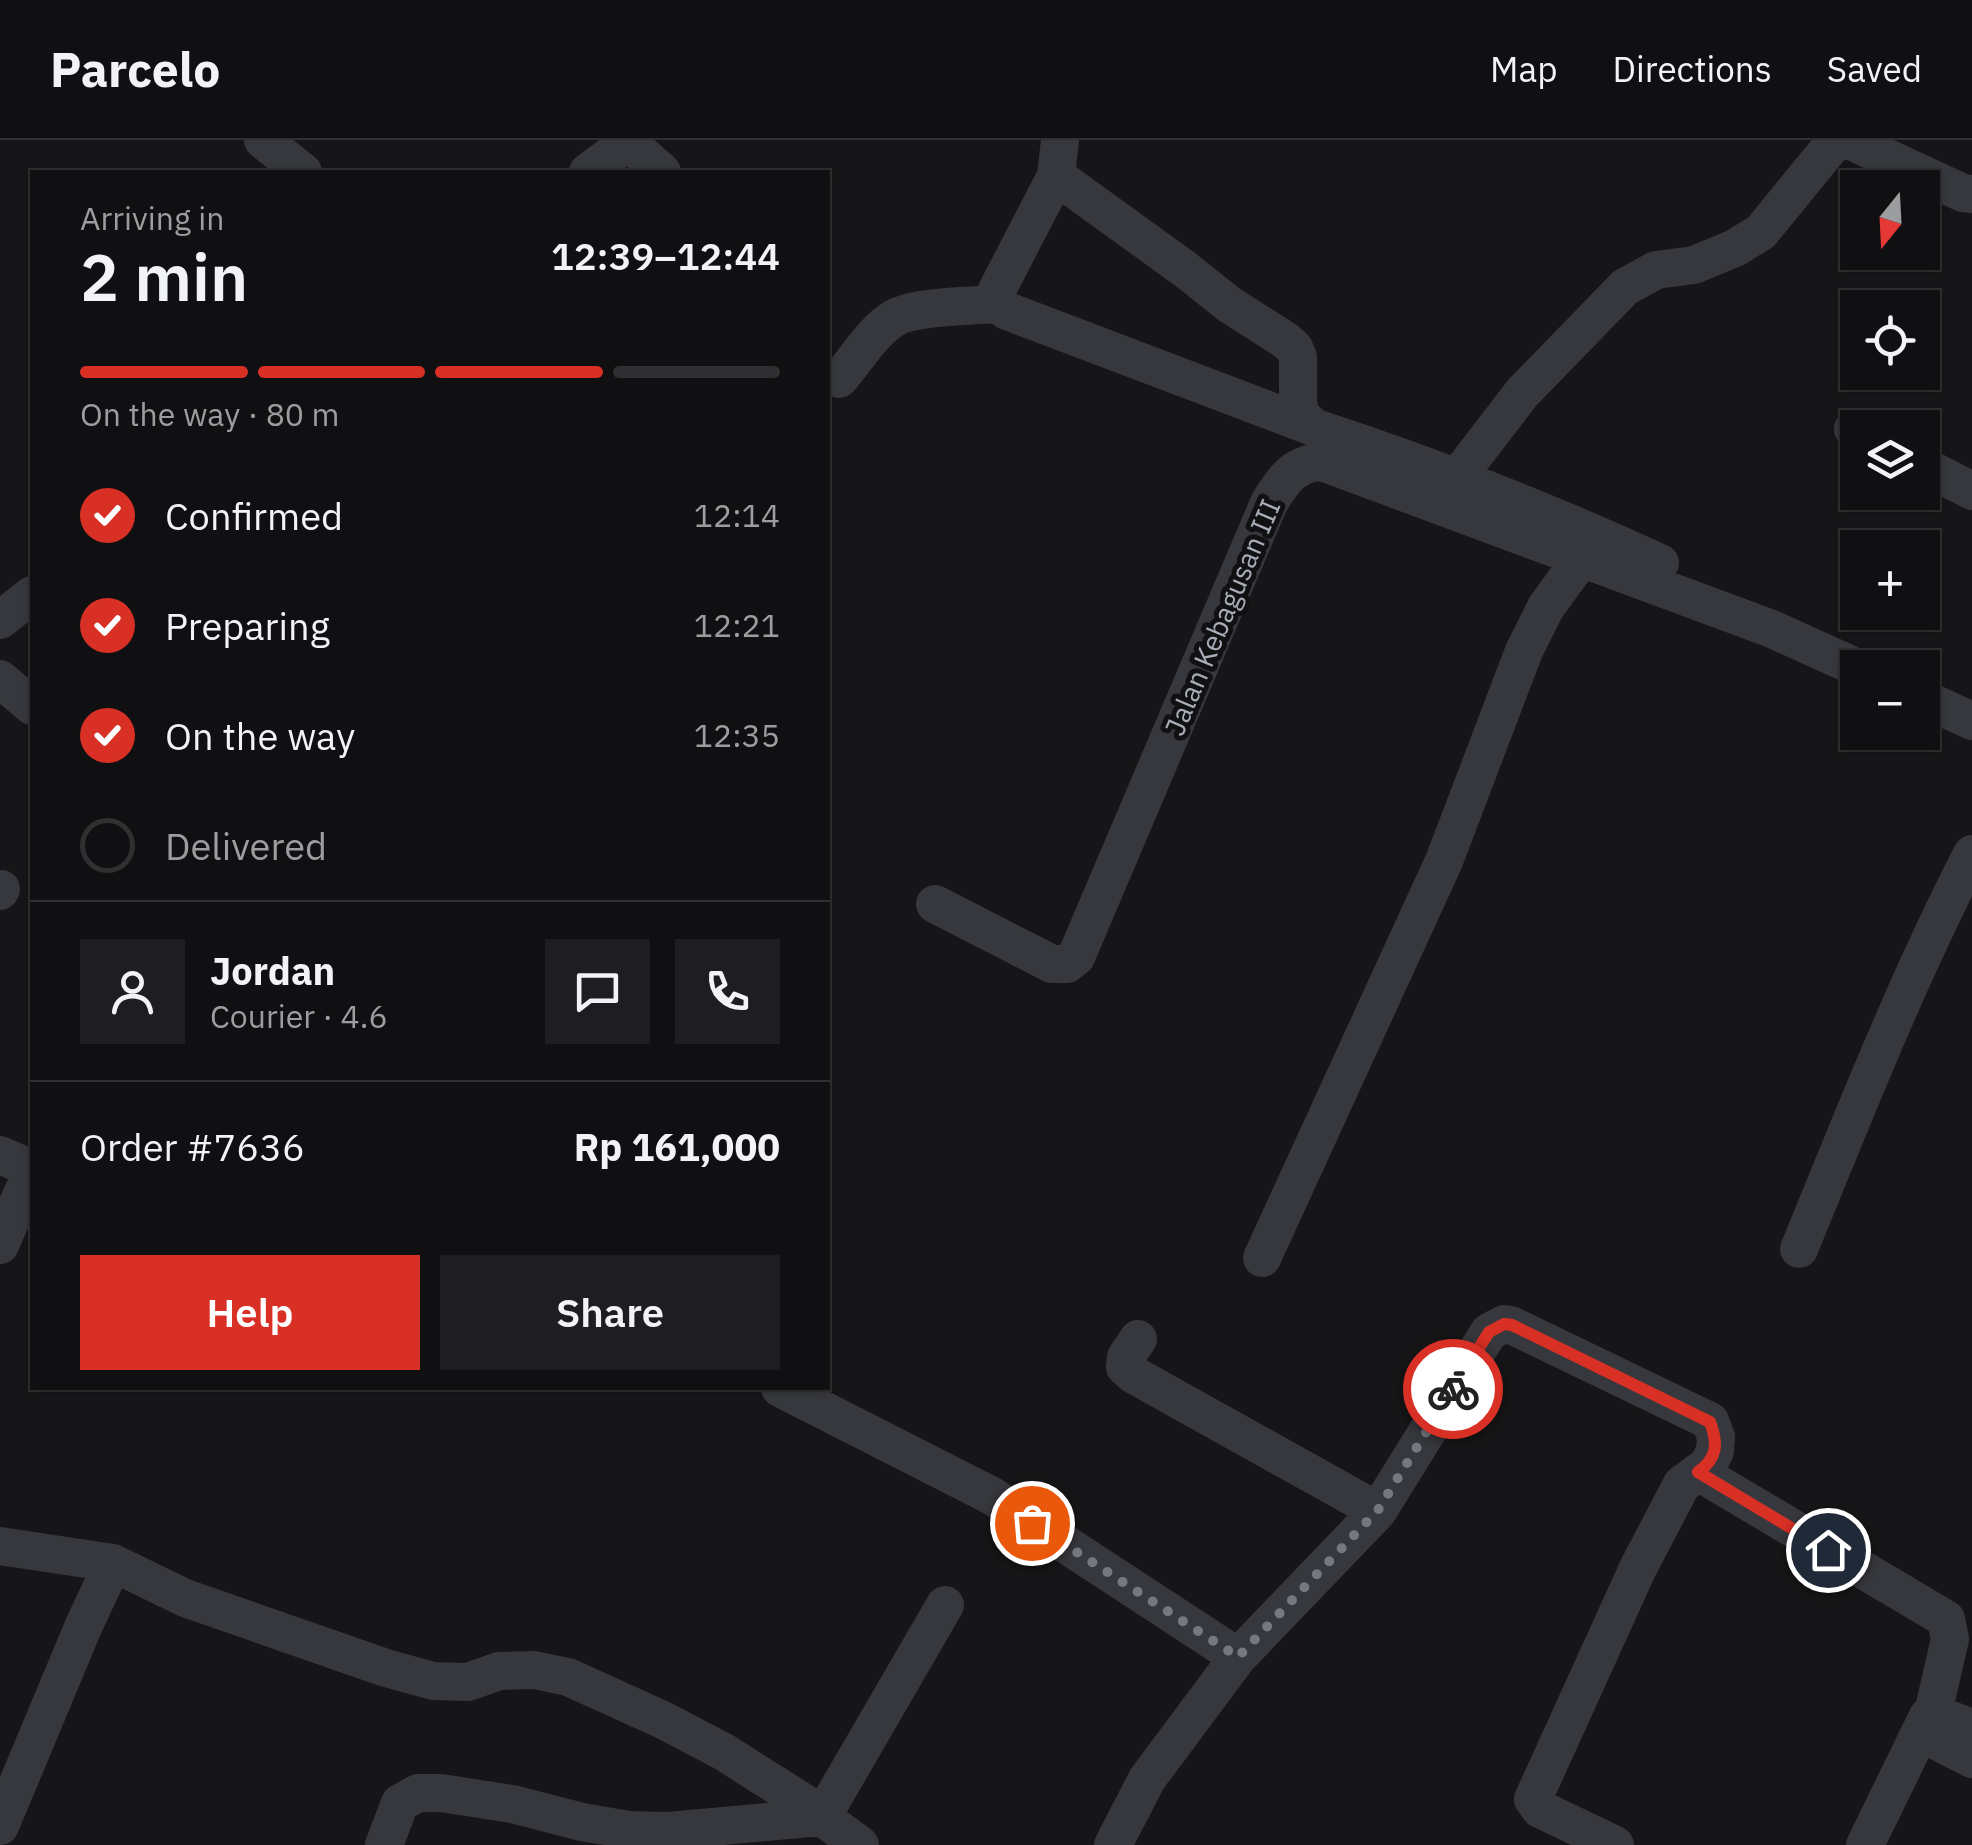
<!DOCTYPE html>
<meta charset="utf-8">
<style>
:root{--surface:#101012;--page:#1e1e20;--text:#f1f3f6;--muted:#9c9d9f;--line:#303032;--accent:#d93025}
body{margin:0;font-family:"IBM Plex Sans",sans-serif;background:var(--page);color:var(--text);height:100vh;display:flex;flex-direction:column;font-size:38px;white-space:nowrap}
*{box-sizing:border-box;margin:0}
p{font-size:32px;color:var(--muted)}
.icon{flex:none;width:55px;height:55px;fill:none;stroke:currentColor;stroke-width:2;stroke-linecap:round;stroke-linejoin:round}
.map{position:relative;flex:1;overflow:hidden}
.side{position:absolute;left:30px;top:30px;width:800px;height:1220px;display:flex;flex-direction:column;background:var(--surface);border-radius:0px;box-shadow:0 2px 8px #0004,0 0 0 2px var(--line)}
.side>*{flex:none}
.needle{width:65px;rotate:198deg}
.controls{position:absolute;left:1840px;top:30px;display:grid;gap:20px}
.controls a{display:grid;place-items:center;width:100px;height:100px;border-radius:0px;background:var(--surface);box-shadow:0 2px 8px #0004,0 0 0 2px var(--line);font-size:50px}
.pin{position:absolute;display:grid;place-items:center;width:85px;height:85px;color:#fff;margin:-42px;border:5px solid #fff;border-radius:50%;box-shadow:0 2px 10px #0007}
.courier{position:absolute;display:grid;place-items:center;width:100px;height:100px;margin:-50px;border:8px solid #d93025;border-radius:50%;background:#fff;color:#222;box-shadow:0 2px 12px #0007}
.headline em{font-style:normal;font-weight:600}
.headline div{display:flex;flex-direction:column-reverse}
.headline{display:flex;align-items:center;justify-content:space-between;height:170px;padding:0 50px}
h1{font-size:65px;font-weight:600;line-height:75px}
.bar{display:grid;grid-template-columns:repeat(4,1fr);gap:15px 10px;align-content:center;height:120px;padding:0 50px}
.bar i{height:12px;border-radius:8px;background:var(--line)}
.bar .active{background:var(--accent)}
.bar p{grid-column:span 4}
.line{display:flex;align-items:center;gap:25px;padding:0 50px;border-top:2px solid var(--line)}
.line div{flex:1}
.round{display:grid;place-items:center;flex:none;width:105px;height:105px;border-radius:0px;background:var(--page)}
ol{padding:0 50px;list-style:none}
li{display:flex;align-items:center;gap:30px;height:110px}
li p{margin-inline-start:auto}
li .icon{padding:10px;border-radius:50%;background:var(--accent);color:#fff;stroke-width:4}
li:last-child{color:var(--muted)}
li i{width:55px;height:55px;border:5px solid var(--line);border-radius:50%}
.cta{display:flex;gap:20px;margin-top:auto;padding:20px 50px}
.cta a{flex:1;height:115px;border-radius:0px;background:var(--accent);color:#fff;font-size:40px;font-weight:600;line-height:115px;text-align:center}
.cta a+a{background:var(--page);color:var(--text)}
header{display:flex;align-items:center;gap:60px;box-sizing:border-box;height:140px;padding:0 50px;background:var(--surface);border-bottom:2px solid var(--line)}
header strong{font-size:48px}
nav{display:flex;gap:55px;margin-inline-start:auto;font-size:35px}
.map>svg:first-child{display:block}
</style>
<header>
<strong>Parcelo</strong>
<nav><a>Map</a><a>Directions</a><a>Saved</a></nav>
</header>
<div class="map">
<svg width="1972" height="1705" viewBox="0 0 1972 1705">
<rect width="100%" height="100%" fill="#161618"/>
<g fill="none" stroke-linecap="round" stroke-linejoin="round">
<path stroke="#37383d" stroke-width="38" d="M 263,0 L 303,32
M 1849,0 L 1963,53 L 1972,54
M 628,2 L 662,32
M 588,32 L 631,0
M 1056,36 L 1186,130 L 1230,165 L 1285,200 L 1294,208 L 1298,217 L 1298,263 L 1301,275 L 1313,287 C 1430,325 1549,372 1660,423
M 997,164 L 1007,171 L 1313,287
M 997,164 L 997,150 L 1056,36 L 1060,0
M 839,239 C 856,220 872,192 893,179 C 912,166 972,166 997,164
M 1853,289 L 1858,291
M 1922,325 L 1972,351
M 1456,339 L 1522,253 L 1625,147 L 1656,130 L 1694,125 L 1735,108 L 1761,92 L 1836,0
M 0,480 L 32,455
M 0,539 L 32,566
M 1922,558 L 1972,581
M 0,751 L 1,749
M 935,764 L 1052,824 L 1067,824 L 1076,817 L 1269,363 C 1283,340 1294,323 1322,322 L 1772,489 L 1858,528
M 0,1015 L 32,1029
M 0,1105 L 32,1031
M 1799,1109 C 1854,975 1906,842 1972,714
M 1262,1118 L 1444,721 L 1524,511 L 1546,467 L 1581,419
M 1138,1199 L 1126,1217 L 1125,1227 L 1134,1235 L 1378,1371
M 780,1248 L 992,1356 L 1238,1517
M 1698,1332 L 1946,1479 L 1950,1499 L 1933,1573 L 1928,1576 L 1865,1705
M 0,1406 L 113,1423
M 1933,1573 L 1972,1588
M 1937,1601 L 1972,1619
M 822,1677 L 945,1465
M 0,1686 L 84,1485 L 113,1423 L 185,1458 L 386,1528 L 433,1541 L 468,1542 L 499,1531 L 534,1530 L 568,1537 L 663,1580 L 724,1612 L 809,1666
M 384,1705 L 400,1663 L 418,1653 L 441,1653 L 512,1664 L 582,1682 L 629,1690 L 668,1691 L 822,1677 L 860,1705
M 1113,1705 L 1147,1639 L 1238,1517 L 1378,1371 L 1489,1192 L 1504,1184 L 1511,1185 L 1710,1281 L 1716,1297 L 1715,1311 L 1708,1325 L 1682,1344 L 1638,1428 L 1533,1659 L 1540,1669 L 1615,1705"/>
</g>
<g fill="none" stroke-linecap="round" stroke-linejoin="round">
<path stroke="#757880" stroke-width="10" stroke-dasharray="0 18" d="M 1032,1383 L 1238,1517 L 1378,1370 L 1453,1249"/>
<path stroke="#d93025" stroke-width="12" d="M 1453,1249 L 1489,1192 L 1504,1184 L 1512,1185 L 1710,1282 C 1718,1303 1718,1318 1698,1332 L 1828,1410"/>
</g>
<g text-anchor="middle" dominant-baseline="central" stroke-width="10" stroke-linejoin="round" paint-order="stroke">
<g font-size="28" fill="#a8adb8" stroke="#111113">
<text transform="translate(1222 477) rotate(-67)">Jalan Kebagusan III</text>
</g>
</g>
</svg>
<div class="controls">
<a><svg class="needle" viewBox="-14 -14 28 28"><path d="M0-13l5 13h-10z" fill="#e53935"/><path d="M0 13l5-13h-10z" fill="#9c9d9f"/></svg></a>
<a><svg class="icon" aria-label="locate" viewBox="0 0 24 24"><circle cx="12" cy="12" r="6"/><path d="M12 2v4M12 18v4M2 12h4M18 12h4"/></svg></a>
<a><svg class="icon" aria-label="layers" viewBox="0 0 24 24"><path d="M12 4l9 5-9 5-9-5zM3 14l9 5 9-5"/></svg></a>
<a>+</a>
<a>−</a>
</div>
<div class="pin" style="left:1032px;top:1383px;background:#ea580c"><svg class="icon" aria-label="bag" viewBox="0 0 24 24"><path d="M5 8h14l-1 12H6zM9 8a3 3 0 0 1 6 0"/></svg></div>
<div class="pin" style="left:1828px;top:1410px;background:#1f2937"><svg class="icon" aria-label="home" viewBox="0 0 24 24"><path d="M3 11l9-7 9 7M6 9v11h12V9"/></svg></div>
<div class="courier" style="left:1453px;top:1249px"><svg class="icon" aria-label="bike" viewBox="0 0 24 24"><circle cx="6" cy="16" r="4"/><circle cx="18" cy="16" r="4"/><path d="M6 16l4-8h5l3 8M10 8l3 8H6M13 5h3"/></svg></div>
<section class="side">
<div class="headline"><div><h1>2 min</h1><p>Arriving in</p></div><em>12:39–12:44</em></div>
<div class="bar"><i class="active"></i><i class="active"></i><i class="active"></i><i></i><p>On the way · 80 m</p></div>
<ol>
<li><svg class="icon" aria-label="check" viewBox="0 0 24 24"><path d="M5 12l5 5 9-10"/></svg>Confirmed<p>12:14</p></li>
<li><svg class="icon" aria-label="check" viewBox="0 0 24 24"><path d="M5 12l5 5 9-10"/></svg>Preparing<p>12:21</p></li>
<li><svg class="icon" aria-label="check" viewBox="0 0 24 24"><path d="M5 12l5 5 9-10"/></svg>On the way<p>12:35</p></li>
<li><i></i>Delivered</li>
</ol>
<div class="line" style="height:180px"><a class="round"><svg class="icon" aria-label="person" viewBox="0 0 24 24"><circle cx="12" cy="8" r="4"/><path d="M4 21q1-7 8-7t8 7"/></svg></a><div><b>Jordan</b><p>Courier · 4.6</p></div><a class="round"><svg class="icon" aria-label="chat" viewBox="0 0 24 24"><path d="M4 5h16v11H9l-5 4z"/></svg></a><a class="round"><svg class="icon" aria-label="phone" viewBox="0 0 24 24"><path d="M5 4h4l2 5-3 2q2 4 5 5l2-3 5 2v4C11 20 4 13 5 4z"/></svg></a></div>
<div class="line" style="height:130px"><div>Order #7636</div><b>Rp 161,000</b></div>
<div class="cta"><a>Help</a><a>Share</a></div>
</section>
</div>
